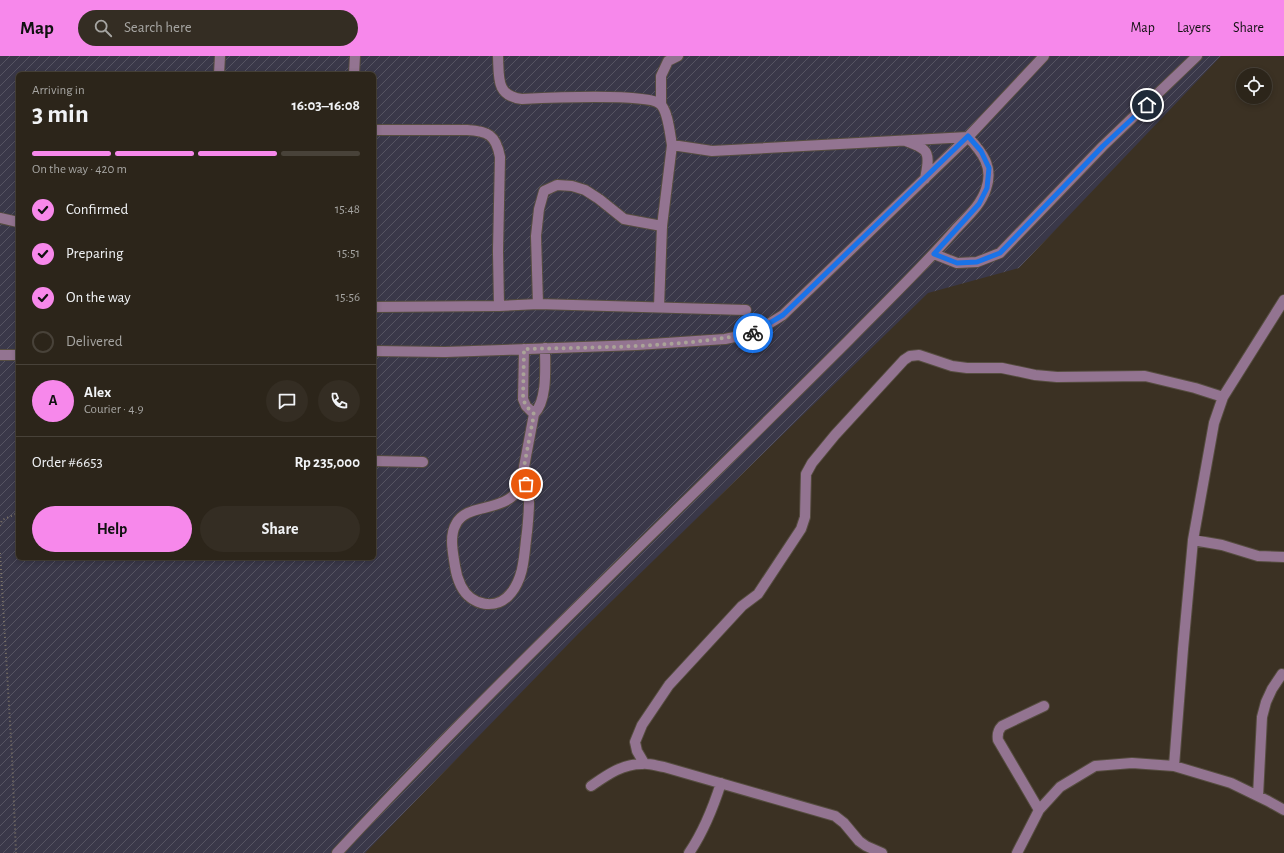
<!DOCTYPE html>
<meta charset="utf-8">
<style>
:root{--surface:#2c251a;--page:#342d23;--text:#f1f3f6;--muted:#a6a5a2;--line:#484239;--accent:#f788eb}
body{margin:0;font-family:"Alegreya Sans",sans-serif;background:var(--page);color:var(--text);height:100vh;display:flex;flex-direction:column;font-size:15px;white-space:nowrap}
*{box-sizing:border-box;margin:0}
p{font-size:13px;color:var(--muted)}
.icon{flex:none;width:22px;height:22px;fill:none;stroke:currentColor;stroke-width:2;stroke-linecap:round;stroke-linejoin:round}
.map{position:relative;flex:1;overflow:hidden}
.sheet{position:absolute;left:16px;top:16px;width:360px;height:488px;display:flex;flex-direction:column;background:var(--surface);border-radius:6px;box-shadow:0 2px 6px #0003,0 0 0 1px var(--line)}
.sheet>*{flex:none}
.buttons{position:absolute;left:1236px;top:12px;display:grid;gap:8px}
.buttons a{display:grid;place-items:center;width:36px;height:36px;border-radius:50%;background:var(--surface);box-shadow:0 2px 6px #0003,0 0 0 1px var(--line);font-size:20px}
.pin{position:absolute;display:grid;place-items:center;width:34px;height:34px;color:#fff;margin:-17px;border:2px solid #fff;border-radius:50%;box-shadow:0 1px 4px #0007}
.courier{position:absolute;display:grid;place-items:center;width:40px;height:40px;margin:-20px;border:3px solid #1a73e8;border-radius:50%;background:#fff;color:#222;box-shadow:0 1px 5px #0007}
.headline em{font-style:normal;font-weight:600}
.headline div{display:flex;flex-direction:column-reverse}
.headline{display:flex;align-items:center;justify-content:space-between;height:68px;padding:0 16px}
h1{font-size:26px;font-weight:600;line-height:30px}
.bar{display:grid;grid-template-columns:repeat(4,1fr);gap:6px 4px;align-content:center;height:48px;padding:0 16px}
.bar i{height:5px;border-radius:3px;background:var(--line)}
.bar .active{background:var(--accent)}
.bar p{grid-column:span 4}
.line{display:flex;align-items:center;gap:10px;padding:0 16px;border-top:1px solid var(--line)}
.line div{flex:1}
.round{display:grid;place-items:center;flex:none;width:42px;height:42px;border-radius:21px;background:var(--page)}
ol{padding:0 16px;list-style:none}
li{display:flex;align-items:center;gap:12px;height:44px}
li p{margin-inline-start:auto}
li .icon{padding:4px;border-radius:50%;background:var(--accent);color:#111;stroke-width:4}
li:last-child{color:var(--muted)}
li i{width:22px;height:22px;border:2px solid var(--line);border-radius:50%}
.primary-button{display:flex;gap:8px;margin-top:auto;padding:8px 16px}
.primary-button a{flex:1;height:46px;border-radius:24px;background:var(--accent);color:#111;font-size:16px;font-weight:600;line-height:46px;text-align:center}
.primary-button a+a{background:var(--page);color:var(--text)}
header{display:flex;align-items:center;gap:24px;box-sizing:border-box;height:56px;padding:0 20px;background:var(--accent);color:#111}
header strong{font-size:19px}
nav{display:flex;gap:22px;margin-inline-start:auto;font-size:14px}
.search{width:280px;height:36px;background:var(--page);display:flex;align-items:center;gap:10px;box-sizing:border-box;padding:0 14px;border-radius:22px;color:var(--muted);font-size:15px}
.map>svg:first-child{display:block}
</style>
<header>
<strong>Map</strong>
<div class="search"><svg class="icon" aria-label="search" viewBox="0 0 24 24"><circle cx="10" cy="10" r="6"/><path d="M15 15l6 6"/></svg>Search here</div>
<nav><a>Map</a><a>Layers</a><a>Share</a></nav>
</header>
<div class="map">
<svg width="1284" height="797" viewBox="0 0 1284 797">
<defs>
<pattern id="industrial-furrows" width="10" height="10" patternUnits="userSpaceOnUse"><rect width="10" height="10" fill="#3a3849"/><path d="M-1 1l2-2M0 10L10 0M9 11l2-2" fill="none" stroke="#565462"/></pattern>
</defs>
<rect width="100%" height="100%" fill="#3b3123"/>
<path fill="url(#industrial-furrows)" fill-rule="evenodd" d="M 0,0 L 1221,0 L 1019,212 L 928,237 L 578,578 L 365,797 L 0,797 ZM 18,18 L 374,18 L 374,502 L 18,502 Z"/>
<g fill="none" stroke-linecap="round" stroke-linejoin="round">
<g stroke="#564d40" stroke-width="12">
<path id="minor" d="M 219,18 L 220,0
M 354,18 L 355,0
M 661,48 L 661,20 L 668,5 L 678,0
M 374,74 L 467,74 C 488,75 496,79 500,101 L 498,195 L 499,250 L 374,251
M 906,85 C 911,87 920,90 924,94 C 931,100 926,116 925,123
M 0,162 L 18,166
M 934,198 L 957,207 L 977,206 L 1000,197 L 1103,90 L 1197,0
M 538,248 L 536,180 L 539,153 L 544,135 L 557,129 L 572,130 L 585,134 L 599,143 L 624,163 L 662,170
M 499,250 L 538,248 L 746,254
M 659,251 L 662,170 L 672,89
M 524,293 L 523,343 L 526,350 L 534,358
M 374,295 L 445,296 L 637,289 L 725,283 L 754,277 L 783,259 L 968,81 L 1044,0
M 0,299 L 18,299
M 374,405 L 423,406
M 523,416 C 526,425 528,435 529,446 C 529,455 528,466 527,476 C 524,496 525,520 511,537 C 497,555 471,550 461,530 C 458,524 456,517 455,510 C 453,497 449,480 456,468 C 467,446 503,458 520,432 L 534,358 C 548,344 545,310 545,292
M 1193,484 L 1222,489 L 1258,500 L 1284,501
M 644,707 L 637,695 L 635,686 L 642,669 L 669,629 L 742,550 L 758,538 L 801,473 L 805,461 L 806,418 L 812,407 L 835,379 L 904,304 L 910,300 L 919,299 L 952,310 L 967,312 L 1002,312 L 1035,319 L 1057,321 L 1145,320 L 1195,332 L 1223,341
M 1174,710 L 1183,593 L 1193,484 L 1214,367 L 1223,341 L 1284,244
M 591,730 C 607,719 622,708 642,708 C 649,707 657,710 664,711 L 835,760 L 844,767 L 859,785 L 866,790 L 882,797
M 1258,740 L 1262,661 L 1266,646 L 1272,633 L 1282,618
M 1039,754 L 998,684 C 997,678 998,674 1002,670 L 1044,650
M 337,797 C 500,621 676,457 846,287 C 883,249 921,213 956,173 C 967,161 981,149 986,133 C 994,111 982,96 968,81 L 712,95 L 672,89 C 670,79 668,54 660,48 C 649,37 542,42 522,43 C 496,40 499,22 498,0
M 689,797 C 704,775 713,752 721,727
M 1017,797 L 1039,754 L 1060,731 L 1095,710 L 1132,707 L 1174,710 L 1231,727 L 1268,745 L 1284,754"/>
</g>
<path stroke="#7d7468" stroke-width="2" stroke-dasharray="1 3" stroke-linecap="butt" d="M 0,470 L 2,464 L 18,457
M 0,497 L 12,700 L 16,797"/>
<use href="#minor" stroke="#937491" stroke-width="10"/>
</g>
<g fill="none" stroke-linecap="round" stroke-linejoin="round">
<path stroke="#aaa398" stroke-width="4" stroke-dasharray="0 7.2" d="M 526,428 L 523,416 L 534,358 L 526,350 L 523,343 L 524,293 C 600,291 678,292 753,277"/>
<path stroke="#1a73e8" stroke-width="5" d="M 753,277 L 783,259 L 968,80 L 981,95 L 989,112 L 987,132 L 979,148 L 934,198 L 957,207 L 977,206 L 1000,197 L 1103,90 L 1147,49"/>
</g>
</svg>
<div class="buttons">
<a><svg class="icon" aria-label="locate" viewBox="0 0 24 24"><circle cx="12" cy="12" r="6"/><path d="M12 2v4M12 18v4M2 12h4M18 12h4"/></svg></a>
</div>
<div class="pin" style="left:526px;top:428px;background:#ea580c"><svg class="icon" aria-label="bag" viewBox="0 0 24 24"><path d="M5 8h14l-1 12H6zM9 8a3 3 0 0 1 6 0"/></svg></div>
<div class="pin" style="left:1147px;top:49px;background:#1f2937"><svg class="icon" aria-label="home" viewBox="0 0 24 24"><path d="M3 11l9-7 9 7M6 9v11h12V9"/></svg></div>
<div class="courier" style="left:753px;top:277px"><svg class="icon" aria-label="bike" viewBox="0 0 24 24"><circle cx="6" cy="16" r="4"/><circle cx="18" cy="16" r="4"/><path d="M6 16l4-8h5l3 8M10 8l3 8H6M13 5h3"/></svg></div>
<section class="sheet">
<div class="headline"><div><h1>3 min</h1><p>Arriving in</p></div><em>16:03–16:08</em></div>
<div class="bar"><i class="active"></i><i class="active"></i><i class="active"></i><i></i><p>On the way · 420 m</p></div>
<ol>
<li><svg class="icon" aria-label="check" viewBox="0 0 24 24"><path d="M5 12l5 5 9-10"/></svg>Confirmed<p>15:48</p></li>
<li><svg class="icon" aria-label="check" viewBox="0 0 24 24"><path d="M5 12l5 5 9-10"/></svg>Preparing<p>15:51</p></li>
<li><svg class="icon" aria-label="check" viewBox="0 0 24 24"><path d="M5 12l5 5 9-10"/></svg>On the way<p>15:56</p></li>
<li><i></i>Delivered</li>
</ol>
<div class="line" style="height:72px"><b class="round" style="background:var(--accent);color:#111">A</b><div><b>Alex</b><p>Courier · 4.9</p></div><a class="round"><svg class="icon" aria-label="chat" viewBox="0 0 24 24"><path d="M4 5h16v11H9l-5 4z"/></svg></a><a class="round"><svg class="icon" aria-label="phone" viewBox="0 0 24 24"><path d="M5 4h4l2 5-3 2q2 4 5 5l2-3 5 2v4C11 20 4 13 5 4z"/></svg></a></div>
<div class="line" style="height:52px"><div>Order #6653</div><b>Rp 235,000</b></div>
<div class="primary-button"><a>Help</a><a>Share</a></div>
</section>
</div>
